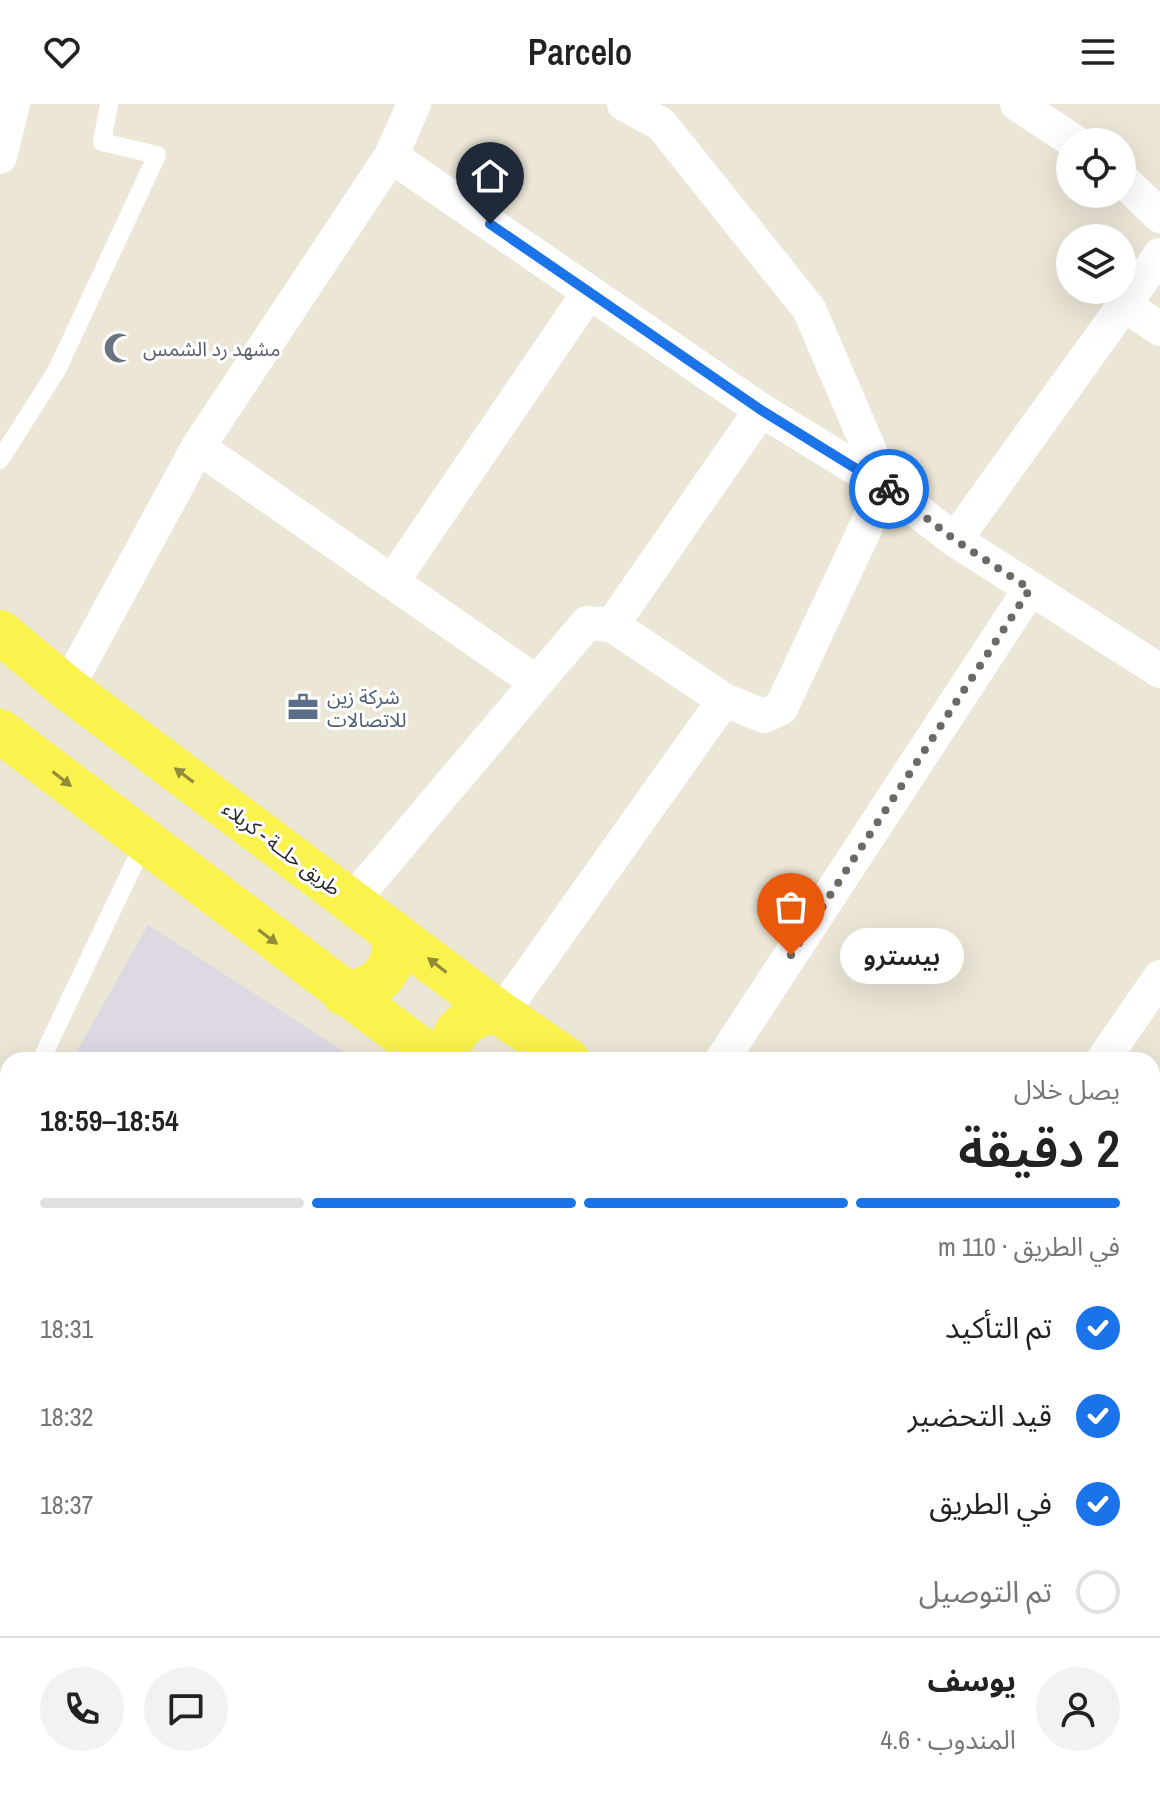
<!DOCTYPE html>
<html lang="ar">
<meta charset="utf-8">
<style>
:root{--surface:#fff;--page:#f2f2f2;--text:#222;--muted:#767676;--line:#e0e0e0;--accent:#1a73e8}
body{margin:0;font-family:"Archivo Narrow","Noto Sans Arabic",sans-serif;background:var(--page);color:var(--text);direction:rtl;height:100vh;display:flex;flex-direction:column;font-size:30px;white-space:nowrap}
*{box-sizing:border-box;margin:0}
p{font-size:26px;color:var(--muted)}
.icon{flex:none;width:44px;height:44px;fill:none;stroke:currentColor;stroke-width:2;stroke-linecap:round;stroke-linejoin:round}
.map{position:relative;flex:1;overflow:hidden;direction:ltr}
.drawer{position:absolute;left:0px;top:948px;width:1160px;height:744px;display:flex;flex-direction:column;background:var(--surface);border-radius:24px 24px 0 0;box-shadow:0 8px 32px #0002;direction:rtl}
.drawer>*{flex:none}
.controls{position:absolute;left:1056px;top:24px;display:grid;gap:16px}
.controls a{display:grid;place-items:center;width:80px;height:80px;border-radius:50%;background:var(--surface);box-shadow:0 8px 32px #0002;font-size:40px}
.pin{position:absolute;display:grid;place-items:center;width:68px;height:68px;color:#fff;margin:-82px -34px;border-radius:50% 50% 50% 0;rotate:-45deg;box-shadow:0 0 8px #0007}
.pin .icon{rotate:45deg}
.courier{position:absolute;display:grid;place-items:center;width:80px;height:80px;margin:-40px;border:6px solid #1a73e8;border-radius:50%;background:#fff;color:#222;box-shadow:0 2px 10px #0007}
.bubble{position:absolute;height:56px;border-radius:28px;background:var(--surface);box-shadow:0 8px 32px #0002;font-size:26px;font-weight:600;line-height:56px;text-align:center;direction:rtl}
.summary em{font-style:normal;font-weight:600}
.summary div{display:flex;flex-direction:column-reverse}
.summary{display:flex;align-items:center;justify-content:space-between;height:136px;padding:0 40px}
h1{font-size:52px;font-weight:600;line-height:60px}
.bar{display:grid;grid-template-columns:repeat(4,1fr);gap:12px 8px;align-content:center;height:96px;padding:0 40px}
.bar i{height:10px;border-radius:6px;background:var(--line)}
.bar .selected{background:var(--accent)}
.bar p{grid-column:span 4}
.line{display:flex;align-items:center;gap:20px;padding:0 40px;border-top:2px solid var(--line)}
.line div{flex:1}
.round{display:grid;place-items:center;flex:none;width:84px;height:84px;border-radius:42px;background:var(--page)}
ol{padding:0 40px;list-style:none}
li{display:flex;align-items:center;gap:24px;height:88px}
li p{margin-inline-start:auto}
li .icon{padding:8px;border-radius:50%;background:var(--accent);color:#fff;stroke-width:4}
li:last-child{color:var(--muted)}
li i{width:44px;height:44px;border:4px solid var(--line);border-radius:50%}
header{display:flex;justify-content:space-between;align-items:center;height:104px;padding:0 40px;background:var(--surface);font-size:36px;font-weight:600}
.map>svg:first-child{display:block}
</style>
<header><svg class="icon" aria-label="menu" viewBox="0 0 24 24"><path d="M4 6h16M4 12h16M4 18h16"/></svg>Parcelo<svg class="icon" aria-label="heart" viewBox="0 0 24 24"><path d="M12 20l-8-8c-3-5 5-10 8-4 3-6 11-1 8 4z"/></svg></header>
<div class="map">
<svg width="1160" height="1692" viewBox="0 0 1160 1692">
<rect width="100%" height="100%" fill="#ebe6d6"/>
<path fill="#ddd8e2" d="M 148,821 L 357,956 L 72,956 Z
M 8,1070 L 8,1684 L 812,1684 L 807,1692 L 0,1692 L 0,1084 Z"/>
<path fill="#60b2f6" d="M 539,1684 L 667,1684 L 670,1692 L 537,1692 Z"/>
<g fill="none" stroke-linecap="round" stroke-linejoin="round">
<path stroke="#fff" stroke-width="18" d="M 0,356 L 57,266 L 157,51 L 102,38 L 109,0
M 41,956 L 144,739
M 0,1027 L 8,1013
M 0,1592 L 8,1583
M 0,1667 L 8,1673
M 24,1684 L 35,1692
M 313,1684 L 321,1692
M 467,1692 L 476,1684"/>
<path stroke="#fff" stroke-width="34" d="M 1017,0 L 1075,38
M 391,52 L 761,306 L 885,382 L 955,436 L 1160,567
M 0,53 L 13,0
M 1122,75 L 1160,112
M 1123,200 L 1160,225
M 198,343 L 536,578
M 955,436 L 1160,151
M 392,478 L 589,188
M 612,521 L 761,306
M 67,584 L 198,343 L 391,52 L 414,0
M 353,796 L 587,519 L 612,521 L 724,596 L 764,612 L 781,604 L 885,382 L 809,205 L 661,20 L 624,0
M 501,910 L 724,596
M 722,956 L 1030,485
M 1103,956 L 1160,873
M 947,1684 L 962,1692"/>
<path stroke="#fff" stroke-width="42" d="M 1152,1466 L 1160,1451
M 1035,1692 L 1039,1684"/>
<path stroke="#faf24d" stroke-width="44" d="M 0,528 L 67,584 L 497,907 L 568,956
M 0,627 L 435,956
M 344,890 C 380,884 398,866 393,828
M 449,956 C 448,926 469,911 497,907
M 1152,1348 L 1160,1353
M 1152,1415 L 1160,1420"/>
</g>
<defs><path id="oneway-solid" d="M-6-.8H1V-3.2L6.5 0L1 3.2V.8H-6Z" transform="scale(2)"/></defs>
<g fill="#908c3a">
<use href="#oneway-solid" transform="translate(184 671) rotate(-143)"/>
<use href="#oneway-solid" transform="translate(62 675) rotate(38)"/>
<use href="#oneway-solid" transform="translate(268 833) rotate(37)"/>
<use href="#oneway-solid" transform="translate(437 861) rotate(-142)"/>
</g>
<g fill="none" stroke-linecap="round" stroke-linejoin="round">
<path stroke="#6c6a64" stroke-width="8" stroke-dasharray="0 14.4" d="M 791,851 L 1030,485 L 955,436 L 889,385"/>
<path stroke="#1a73e8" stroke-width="10" d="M 490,120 L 761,306 L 889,385"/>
</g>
<defs>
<g id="mosque-bare" transform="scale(2.4)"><path d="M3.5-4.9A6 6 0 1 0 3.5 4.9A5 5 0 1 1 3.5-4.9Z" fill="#6b7280" stroke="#fff" stroke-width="2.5" paint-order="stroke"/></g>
<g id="office-bare" transform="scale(2.4)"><path d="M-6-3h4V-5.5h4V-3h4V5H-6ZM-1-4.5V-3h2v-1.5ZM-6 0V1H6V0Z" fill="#5c6f8a" stroke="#fff" stroke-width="2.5" paint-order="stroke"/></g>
</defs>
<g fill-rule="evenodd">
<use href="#mosque-bare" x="119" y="244"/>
<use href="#office-bare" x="303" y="603"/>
</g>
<g text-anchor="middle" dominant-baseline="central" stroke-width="6" stroke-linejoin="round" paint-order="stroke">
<g font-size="20" fill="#5b616d" stroke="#fff" text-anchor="start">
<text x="143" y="244">مشهد رد الشمس</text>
</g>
<g font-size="20" fill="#4e5e75" stroke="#fff" text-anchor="start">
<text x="327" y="592">شركة زين<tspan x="327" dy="23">للاتصالات</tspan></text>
</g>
<g font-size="20" fill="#272727" stroke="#fff">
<text transform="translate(282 744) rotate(37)">طريق حلــة - كربلاء</text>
</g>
</g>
</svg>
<div class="controls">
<a><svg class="icon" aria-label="locate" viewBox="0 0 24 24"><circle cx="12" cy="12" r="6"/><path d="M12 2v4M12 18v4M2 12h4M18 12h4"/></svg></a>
<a><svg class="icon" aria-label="layers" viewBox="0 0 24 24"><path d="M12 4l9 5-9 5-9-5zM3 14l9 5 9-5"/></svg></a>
</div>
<div class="pin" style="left:791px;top:851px;background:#ea580c"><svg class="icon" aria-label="bag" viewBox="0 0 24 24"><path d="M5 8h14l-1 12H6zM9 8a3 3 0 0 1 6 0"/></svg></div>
<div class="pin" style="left:490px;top:120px;background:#1f2937"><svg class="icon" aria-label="home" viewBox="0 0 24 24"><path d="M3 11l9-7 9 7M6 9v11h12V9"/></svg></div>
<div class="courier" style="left:889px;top:385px"><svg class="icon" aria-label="bike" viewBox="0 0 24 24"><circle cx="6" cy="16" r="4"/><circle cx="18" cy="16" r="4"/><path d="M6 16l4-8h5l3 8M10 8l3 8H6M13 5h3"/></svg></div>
<div class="bubble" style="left:840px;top:824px;width:124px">بيسترو</div>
<section class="drawer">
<div class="summary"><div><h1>2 دقيقة</h1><p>يصل خلال</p></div><em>18:54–18:59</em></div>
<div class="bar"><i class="selected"></i><i class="selected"></i><i class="selected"></i><i></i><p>في الطريق · 110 m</p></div>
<ol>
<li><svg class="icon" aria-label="check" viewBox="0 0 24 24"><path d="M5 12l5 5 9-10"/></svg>تم التأكيد<p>18:31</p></li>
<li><svg class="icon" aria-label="check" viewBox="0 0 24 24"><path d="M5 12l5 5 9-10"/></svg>قيد التحضير<p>18:32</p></li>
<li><svg class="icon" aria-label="check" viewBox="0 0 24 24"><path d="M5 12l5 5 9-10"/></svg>في الطريق<p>18:37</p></li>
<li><i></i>تم التوصيل</li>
</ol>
<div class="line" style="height:144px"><a class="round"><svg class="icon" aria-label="person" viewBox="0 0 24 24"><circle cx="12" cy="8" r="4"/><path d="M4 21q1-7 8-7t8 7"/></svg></a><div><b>يوسف</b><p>المندوب · 4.6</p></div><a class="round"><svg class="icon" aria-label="chat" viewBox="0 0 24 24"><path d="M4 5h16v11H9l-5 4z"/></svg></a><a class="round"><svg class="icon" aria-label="phone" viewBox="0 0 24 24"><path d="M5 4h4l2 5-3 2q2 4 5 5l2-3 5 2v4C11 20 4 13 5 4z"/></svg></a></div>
</section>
</div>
